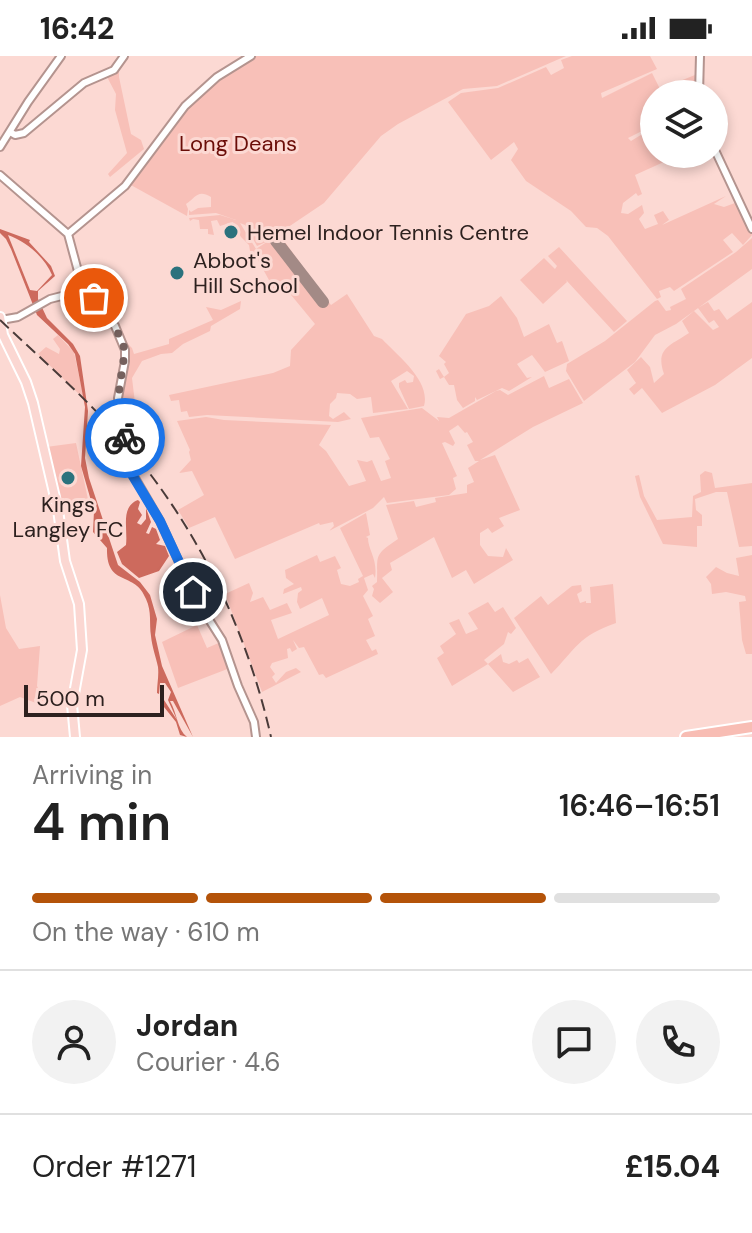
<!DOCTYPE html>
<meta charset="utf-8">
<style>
:root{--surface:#fff;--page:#f2f2f2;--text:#222;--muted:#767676;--line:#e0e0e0;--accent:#b45309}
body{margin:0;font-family:"DM Sans",sans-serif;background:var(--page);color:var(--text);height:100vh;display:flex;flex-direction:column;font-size:30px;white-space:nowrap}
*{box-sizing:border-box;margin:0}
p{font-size:26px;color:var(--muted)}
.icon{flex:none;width:44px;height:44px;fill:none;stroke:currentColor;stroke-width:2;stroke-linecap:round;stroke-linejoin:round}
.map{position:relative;height:681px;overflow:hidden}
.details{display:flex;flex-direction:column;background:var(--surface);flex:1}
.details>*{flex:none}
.fabs{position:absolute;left:640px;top:24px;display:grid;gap:16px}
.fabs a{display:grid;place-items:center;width:88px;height:88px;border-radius:50%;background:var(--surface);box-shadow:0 4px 12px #0003;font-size:40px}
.scale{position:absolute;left:24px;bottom:20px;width:140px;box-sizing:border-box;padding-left:8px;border:4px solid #2d211f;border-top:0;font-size:22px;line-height:28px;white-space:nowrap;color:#2d211f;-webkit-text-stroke:6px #fcd9d3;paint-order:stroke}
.pin{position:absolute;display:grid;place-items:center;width:68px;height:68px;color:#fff;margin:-34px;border:4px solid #fff;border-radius:50%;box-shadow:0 2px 8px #0007}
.courier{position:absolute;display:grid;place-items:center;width:80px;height:80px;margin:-40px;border:6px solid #1a73e8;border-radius:50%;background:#fff;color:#222;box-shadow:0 2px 10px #0007}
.overview em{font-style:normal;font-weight:600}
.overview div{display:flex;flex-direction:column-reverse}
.overview{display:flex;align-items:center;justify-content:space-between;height:136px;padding:0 32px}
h1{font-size:52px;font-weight:600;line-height:60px}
.bar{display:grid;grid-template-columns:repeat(4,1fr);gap:12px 8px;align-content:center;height:96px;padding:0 32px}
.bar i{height:10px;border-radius:6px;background:var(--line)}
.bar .on{background:var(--accent)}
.bar p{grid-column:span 4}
.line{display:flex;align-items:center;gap:20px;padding:0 32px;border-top:2px solid var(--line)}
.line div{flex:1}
.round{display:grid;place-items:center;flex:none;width:84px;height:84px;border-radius:42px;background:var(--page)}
.status{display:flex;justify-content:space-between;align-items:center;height:56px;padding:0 40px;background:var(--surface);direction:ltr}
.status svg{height:22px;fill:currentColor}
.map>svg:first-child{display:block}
</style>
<div class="status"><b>16:42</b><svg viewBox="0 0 49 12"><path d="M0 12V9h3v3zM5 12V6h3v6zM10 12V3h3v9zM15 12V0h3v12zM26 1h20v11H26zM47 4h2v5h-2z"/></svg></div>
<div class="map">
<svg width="752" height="681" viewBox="0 0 752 681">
<rect width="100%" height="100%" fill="#fcd9d3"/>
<path fill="#f8c0b8" d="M 256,0 L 566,0 L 497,30 L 463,33 L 398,68 L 381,80 L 324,147 L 266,186 L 257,190 L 245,169 L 240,167 L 256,193 L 279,178 L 331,249 L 347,238 L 374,280 L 382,283 C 398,300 431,325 424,350 L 409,353 L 399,331 L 399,327 L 405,324 L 407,327 L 413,326 L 414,320 L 407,315 L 391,325 L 408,353 L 373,357 L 371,341 L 357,343 L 350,338 L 337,337 L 336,342 L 330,348 L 329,360 L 333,363 L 344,356 L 351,363 L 338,366 L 207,359 L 189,361 L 187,355 L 181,356 L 179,344 L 171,345 L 169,339 L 273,317 L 290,310 L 291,294 L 315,268 L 287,234 L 275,235 L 253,195 L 250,195 L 249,189 L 241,181 L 233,166 L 220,170 L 217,164 L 211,165 L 214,179 L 208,178 L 208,173 L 200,173 L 199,164 L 193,163 L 190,165 L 189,162 L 220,159 L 236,164 L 216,157 L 189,159 L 189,154 L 191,156 L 198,152 L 211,151 L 211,141 C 198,133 196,141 186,148 L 188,153 L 187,160 L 129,128 L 188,52 L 219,22 Z
M 572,0 L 650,0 L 657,13 L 601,37 L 602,42 L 652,17 L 660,33 L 695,19 L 696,38 L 654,38 L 654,69 L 628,82 L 631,85 L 654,71 L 654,98 L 664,98 L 666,105 L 635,119 L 642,138 L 638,140 L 636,137 L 623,147 L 621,157 L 628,158 L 642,149 L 644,157 L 639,163 L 645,173 L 658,168 L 654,159 L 663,155 L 669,164 L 662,169 L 726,140 L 714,148 L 724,151 L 735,147 L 752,179 L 743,189 L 732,177 L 723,184 L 733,196 L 674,235 L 670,231 L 659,235 L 661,241 L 657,243 L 608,180 L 597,172 L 586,171 L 571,155 L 526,125 L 511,104 L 518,93 L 514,86 L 491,104 L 448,46 L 461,37 L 498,32 L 546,11 L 551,19 L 564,12 L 561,4 Z
M 119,10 L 119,21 L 131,78 L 141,84 L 144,93 L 110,121 L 108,118 L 127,97 L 115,54 L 116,38 L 105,17 Z
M 752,182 L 752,213 L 676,268 L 655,279 L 635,306 L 584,345 L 566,315 L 567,308 L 605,285 L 655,245 L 658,244 L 666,255 L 671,254 L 670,251 L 686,243 L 681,233 L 736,196 Z
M 559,191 L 627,265 L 614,276 L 566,224 L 567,226 L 543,248 L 520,224 L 544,202 L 555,213 L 557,210 L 548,200 Z
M 501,240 L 517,262 L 524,281 L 549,268 L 557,287 L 562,285 L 569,305 L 545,316 L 532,299 L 517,308 L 527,322 L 532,321 L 509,335 L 502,332 L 477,344 L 475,341 L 475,345 L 463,352 L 457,344 L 454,329 L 449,329 L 444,321 L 440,323 L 436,315 L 439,313 L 444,321 L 449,317 L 444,308 L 446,306 L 439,300 L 466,258 L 489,250 Z
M 241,245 L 240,253 L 211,270 L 210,275 L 183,288 L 172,297 L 161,298 L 142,305 L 132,322 L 135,347 L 121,350 L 129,302 L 126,286 L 132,292 L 134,298 L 169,288 L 169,283 L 213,264 L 206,251 L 221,254 Z
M 708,246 L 714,255 L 719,253 L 727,264 L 752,246 L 752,302 L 715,329 L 662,357 L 642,332 L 634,339 L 629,333 L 636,327 L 627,314 L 641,301 L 650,311 L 654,327 L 664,318 C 655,292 670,290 689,277 L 682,265 L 694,255 L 713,274 L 719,271 L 714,264 L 709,267 L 698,252 Z
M 58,279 L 74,296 L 84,343 L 38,298 L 46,291 L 59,298 L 60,293 L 53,283 Z
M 544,320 L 549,332 L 569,323 L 583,347 L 533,371 L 480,404 L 495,399 L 520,454 L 499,462 L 504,470 L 492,477 L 488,472 L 480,477 L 480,489 L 488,500 L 503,501 L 506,492 L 513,504 L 474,528 L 466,514 L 452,522 L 434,481 L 390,507 L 392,514 L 382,522 L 393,536 L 380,547 L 372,540 L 374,533 L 372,530 L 377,526 C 378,498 373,500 398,483 L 386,449 L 414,445 L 416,451 L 436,446 L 435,442 L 467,437 L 467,429 L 474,426 L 468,412 L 479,405 L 475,405 L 467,389 L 473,386 L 467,376 L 465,377 L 458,369 L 449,375 L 455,387 L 453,390 L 445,386 L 442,387 L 457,420 L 453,422 L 456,433 L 449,439 L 387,447 L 384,441 L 373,452 L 329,475 L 334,470 L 333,466 L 320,469 L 319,467 L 235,503 L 215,461 L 189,472 L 178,454 L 204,439 L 192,415 L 179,417 L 191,404 L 189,396 L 190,394 L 177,365 L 206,361 L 224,364 L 331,369 L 319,389 L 326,395 L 349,430 L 366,425 L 357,404 L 367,406 L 372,404 L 381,425 L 391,422 L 385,405 L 390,403 L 379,381 L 370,382 L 361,362 L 422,352 L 439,365 L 437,361 L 449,362 L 496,335 L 500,334 L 508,339 Z
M 76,387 L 89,448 L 62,455 L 46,391 Z
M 705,415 L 712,417 L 715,432 L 752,427 L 752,490 L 739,491 L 727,436 L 716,436 L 695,443 L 696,454 L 702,459 L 702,470 L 697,470 L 697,491 L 663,488 L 640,441 L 635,420 L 639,419 L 644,440 L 657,464 L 692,461 L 693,440 L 701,436 L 700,419 Z
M 366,457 L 370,479 L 366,481 L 368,482 C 368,494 378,503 375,522 L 373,518 L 364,522 L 368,534 L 363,540 L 373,560 L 368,563 L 375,580 L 366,584 L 372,595 L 376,593 L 378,598 L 326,622 L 323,618 L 319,619 L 304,591 L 299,592 L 293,584 L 297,593 L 292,596 L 290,592 L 287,593 L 288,602 L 272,607 L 270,611 L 275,618 L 272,621 L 276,627 L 286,616 L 296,612 L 301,616 L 262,636 L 225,538 L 249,527 L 253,537 L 250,546 L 263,541 L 270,554 L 287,547 L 292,557 L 271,564 L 278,583 L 329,559 L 322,542 L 300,553 L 297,546 L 298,537 L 302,534 L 301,531 L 283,538 L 284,533 L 294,528 L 286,522 L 285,514 L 317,499 L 320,506 L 335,500 L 341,512 L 337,514 L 341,528 L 350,530 L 359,526 L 358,523 L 363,520 L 340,472 Z
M 752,499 L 752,598 L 746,598 L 742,584 L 739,546 L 746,545 L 745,540 L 726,536 L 712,538 L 711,528 L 706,521 L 716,511 L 727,517 L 739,520 L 736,502 Z
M 613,528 L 616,567 C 578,580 576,593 551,618 L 514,562 L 541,540 L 548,549 L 572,530 L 581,529 L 582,535 L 577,538 L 580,547 L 586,545 L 586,547 L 591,547 L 590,531 Z
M 0,539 L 6,572 L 19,593 L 40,590 L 37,630 L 44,646 L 40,643 L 36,647 L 20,641 L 0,650 Z
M 488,546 L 495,556 L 503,551 L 516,572 L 511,578 L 508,576 L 504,588 L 484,604 L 488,608 L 501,598 L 503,606 L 509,608 L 517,604 L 519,607 L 528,602 L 540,621 L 513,636 L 488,608 L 452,630 L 437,602 L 444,597 L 440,590 L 456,578 L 449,567 L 459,563 L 466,578 L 478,573 L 468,557 Z
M 197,569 L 207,592 L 221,586 L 230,612 L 178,632 L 162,586 Z"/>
<path fill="#cd6a5d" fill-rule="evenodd" d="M 0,173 L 30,184 L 29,186 L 51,210 L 55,220 L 38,235 L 38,243 L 47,262 L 73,288 L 80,300 L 88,355 L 85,402 L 89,422 L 118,509 L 140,526 L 150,539 L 157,563 L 155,579 L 162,610 L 193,681 L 173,645 L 170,645 C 177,657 177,673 187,681 L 180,679 L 176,666 L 160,646 L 164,644 L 177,664 L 168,644 L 171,636 L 165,627 L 160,627 L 159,638 L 157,637 C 157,628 159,620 158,611 C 156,601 152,591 151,580 C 149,567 152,556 146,543 C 135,514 106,532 107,492 L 93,476 L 94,455 L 81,410 L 85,351 L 75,298 L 68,288 L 37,259 L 11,193 L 6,183 L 0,177 ZM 8,179 C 26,186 44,200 52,219 L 37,235 L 30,234 Z
M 138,444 L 140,446 L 138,453 L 142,459 L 137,467 L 141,469 L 146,463 L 146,452 L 151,466 L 146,477 L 149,478 L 152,471 L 156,473 L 160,484 L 156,488 L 165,490 L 169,500 L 159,515 L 139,522 L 122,508 L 117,496 L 126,489 C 128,472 120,451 138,444 Z"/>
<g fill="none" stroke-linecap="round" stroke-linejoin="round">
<path stroke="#a38a86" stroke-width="12" d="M 276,185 L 323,246"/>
<g stroke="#b4948f" stroke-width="10">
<path id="minor" d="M 699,38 L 700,0
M 10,76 L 15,79 L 24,77 L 84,27 L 114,14 L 124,0
M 0,91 L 28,46 L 61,0
M 714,92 L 752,173
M 0,119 L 68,178 L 82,230
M 68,178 L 125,130 L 185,50 L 217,21 L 251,0
M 86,234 L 115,270 L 125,294 L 125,305 L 118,342 L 125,379 L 124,403 L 160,465 L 196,543 L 222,584 L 238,630 L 254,666 L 256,681
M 1,264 L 18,261 L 50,243 L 81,235"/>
</g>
<g stroke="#fff" stroke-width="12">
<path id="major" d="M 0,261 L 3,279 L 26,326 L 33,347 L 58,454 L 65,505 L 79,548 L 82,594 L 72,649 L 75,681"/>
</g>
<g stroke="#fff" stroke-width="14">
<path id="highway" d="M 686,681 L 752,671"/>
</g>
<use href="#minor" stroke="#fff" stroke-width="6"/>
<use href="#major" stroke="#fbd7d2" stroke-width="8"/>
<use href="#highway" stroke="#f8bdb4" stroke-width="10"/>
<path stroke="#4a3b39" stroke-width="2" stroke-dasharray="12 6" stroke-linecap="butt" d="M 0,264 C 40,302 82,338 118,379 C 194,464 246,570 271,681"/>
</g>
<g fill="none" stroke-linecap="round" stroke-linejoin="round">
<path stroke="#75615e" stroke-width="8" stroke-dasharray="0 14.4" d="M 94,242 L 115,270 L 125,294 L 118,342 L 125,382"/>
<path stroke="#1a73e8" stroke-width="10" d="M 125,382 L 124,399 L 128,412 L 160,465 L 193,536"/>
</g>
<g fill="#2b727d" stroke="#fcd9d3" stroke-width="3">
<circle cx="231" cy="176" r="8"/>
<circle cx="177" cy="217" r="8"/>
<circle cx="68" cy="422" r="8"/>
</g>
<g text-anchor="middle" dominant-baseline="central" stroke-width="6" stroke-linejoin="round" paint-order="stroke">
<g font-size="22" fill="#6a0d08" stroke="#fcd9d3">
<text x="238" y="87">Long Deans</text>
</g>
<g font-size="22" fill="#2d211f" stroke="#fcd9d3" text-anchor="start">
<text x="247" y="176">Hemel Indoor Tennis Centre</text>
<text x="193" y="204">Abbot's<tspan x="193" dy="25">Hill School</tspan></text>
<text x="68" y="448" text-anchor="middle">Kings<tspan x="68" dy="25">Langley FC</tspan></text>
</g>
</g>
</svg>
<div class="fabs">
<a><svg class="icon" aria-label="layers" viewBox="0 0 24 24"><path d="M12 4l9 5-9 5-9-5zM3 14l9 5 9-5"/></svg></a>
</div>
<div class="scale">500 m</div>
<div class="pin" style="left:94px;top:242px;background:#ea580c"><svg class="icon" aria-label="bag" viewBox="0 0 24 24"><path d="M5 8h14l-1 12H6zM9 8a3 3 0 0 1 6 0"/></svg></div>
<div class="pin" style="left:193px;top:536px;background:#1f2937"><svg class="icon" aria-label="home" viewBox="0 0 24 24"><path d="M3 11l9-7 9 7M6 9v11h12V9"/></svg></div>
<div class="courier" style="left:125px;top:382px"><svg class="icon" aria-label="bike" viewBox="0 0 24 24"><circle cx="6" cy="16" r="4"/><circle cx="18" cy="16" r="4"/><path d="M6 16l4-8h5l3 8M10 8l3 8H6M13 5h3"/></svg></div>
</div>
<section class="details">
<div class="overview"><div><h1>4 min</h1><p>Arriving in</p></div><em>16:46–16:51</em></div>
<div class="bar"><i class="on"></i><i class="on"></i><i class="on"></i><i></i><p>On the way · 610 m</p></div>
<div class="line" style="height:144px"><a class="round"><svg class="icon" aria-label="person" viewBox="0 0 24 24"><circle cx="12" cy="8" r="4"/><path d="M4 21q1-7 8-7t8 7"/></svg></a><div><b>Jordan</b><p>Courier · 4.6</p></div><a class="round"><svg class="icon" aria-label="chat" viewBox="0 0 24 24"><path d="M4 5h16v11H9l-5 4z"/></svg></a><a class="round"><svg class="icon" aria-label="phone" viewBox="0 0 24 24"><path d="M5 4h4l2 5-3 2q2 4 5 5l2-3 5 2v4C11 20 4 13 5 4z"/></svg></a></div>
<div class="line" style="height:104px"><div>Order #1271</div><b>£15.04</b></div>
</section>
